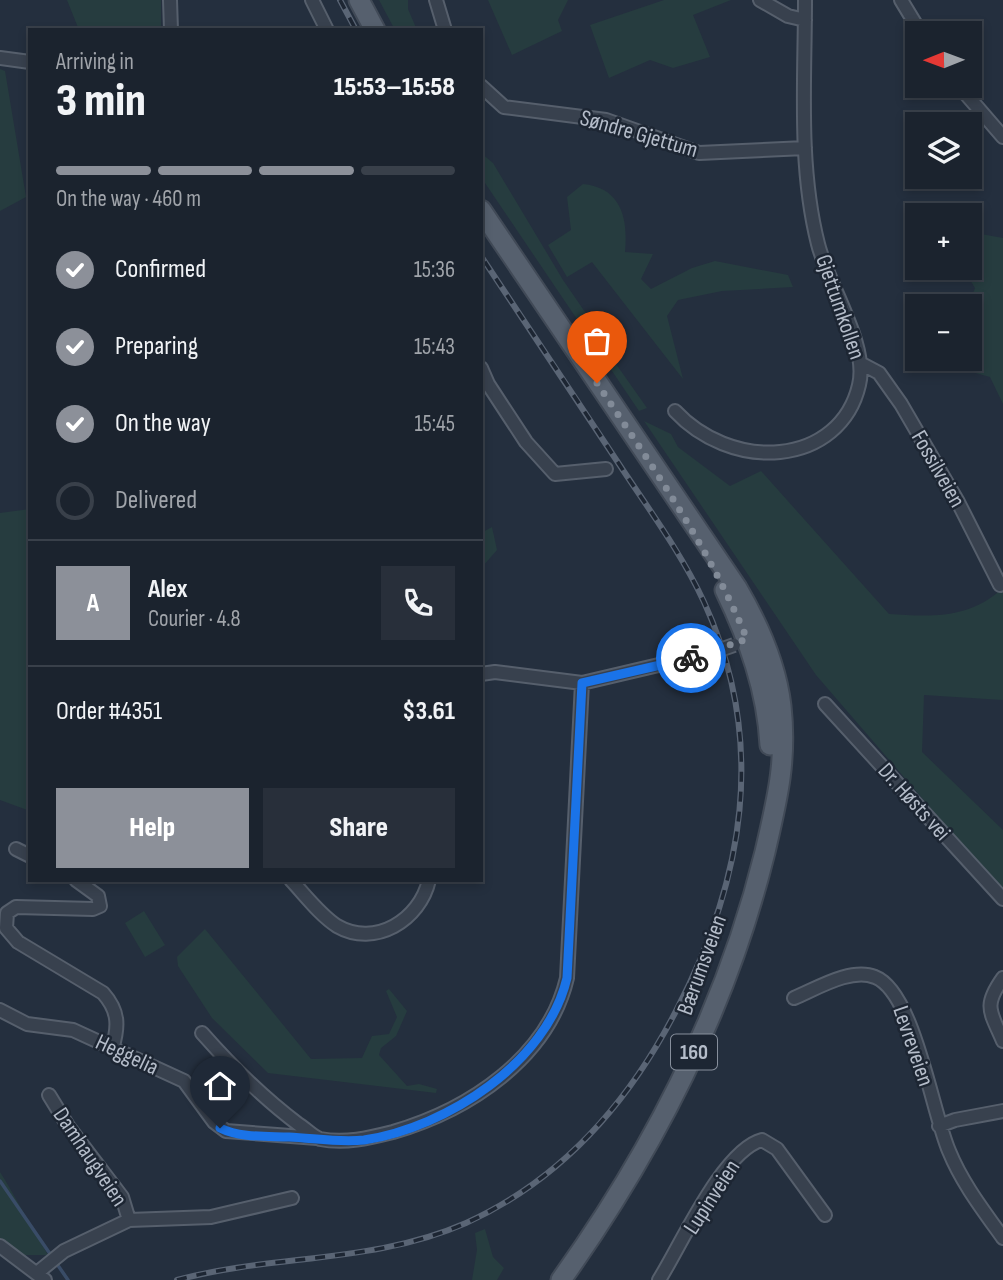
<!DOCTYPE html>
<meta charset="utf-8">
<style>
:root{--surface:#1b232e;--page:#282f3a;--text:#f1f3f6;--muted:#a0a4aa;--line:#39404a;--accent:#8c9099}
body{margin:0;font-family:"Sofia Sans Condensed",sans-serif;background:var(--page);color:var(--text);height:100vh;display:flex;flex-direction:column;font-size:26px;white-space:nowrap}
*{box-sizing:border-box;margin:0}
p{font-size:23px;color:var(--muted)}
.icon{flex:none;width:38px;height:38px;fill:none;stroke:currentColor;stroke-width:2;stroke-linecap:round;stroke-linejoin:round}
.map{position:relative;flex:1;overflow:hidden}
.side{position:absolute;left:28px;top:28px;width:455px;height:854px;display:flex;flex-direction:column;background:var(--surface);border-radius:0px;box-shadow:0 4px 10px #0003,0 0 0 2px var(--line)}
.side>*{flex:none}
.needle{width:46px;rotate:269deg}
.buttons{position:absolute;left:905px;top:21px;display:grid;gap:14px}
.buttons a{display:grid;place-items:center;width:77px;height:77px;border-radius:0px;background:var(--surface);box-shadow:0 4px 10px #0003,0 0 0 2px var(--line);font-size:35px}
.pin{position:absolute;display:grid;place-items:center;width:60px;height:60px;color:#fff;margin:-72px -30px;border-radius:50% 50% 50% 0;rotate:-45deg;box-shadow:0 0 7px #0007}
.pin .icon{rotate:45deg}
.courier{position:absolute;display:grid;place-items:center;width:70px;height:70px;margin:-35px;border:5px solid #1a73e8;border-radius:50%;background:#fff;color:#222;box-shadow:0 2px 9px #0007}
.overview em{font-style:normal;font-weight:800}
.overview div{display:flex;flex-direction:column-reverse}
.overview{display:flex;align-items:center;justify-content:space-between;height:119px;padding:0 28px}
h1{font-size:46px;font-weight:800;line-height:52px}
.bar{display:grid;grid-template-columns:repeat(4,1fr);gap:10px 7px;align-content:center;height:84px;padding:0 28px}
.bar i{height:9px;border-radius:5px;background:var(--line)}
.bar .active{background:var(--accent)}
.bar p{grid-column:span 4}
.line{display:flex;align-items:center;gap:18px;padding:0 28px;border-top:2px solid var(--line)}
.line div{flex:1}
.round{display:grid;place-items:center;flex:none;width:74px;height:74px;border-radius:0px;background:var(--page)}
ol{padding:0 28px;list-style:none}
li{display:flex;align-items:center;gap:21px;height:77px}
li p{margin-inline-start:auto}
li .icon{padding:7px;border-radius:50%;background:var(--accent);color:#fff;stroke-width:4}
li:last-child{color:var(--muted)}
li i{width:38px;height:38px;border:4px solid var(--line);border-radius:50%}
.cta{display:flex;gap:14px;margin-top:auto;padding:14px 28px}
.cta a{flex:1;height:80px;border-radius:0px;background:var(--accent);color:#fff;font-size:28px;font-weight:800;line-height:80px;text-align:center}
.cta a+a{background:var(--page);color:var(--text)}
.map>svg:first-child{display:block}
</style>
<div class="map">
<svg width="1003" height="1280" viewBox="0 0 1003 1280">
<rect width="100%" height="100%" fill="#242f3e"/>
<path fill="#263c3f" d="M 67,0 L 161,0 L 161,30 L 79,30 Z
M 379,0 L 408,0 L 408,9 L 417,30 L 395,30 Z
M 488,0 L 568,0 L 558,20 L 562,31 L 512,55 Z
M 664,0 L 731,0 L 693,15 L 710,57 L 673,68 L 650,60 L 609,78 L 590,25 Z
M 0,69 L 5,71 L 26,197 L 0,211 Z
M 481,153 L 493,163 L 563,280 L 605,341 L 616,364 L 647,408 L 639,411 L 485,183 L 481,177 Z
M 583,184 C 622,188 628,219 625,252 L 653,254 L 641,279 L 651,289 L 692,268 L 715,261 L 788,275 L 793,287 L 722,291 L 678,300 L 667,316 L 683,379 L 592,262 L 567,277 L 548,245 L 571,230 L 567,197 Z
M 970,232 L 1003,238 L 1003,404 L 990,377 L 939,363 L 936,359 L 970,359 L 968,306 L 975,288 L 963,268 L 970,268 Z
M 644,421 L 671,434 L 678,447 L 730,486 L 761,471 L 889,614 C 931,617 970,619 1003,588 L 1003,700 L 924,695 L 922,752 L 1003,830 L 1003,892 L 816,675 Z
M 30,509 L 30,811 L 0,800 L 0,513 Z
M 492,527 L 497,550 L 483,566 L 481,533 Z
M 144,911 L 165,945 L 145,957 L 125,923 Z
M 205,929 L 311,1059 L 362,1058 L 372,1036 L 389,1034 L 397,1017 L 386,991 L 389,989 L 407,1011 L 396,1036 L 381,1048 L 379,1055 L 407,1086 L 419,1084 L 437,1089 L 436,1093 L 268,1073 L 212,1018 L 178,966 L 177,957 Z
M 0,1172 L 5,1180 L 48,1255 L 25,1255 L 0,1241 Z
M 485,1229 L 493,1257 L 504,1268 L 497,1280 L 472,1280 L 477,1250 L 475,1233 Z"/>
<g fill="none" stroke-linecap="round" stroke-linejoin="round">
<path stroke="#394c67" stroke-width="3.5" d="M 0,1181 L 68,1280"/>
<g stroke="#565f6c" stroke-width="16">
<path id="street" d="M 170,0 L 171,30
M 312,0 L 327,30
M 436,0 L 445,30
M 760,0 L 788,16 L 805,20
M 901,0 L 921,33
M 0,58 L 30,62
M 481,86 L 504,107 L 606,120 L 699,153 L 805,148
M 959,86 L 1003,137
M 862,364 L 879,373 L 901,404 L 958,502 L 1000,585
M 481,368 L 488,384 L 526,442 L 555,474 L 606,469
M 675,411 C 701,439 741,456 780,452 C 819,448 850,424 859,385 C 869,345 828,285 818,244 C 798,165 805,80 805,0
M 481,674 L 495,672 L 582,683 L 714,652
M 825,704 L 1003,899
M 16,849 L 30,856
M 76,880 L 98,896 L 100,906 L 93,909 L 16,907 L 7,913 L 6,928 L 18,942 L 103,993 C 119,1011 119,1026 112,1049
M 291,880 C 305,895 320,915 337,926 C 375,948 420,920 429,880
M 1003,978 C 983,1006 990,1011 1003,1041
M 794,998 C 816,989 851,967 875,977 C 914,992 932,1112 949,1151 C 962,1183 983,1210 1003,1238
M 0,1010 L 27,1024 L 73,1030 L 184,1081 L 214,1122 L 226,1131 L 317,1138
M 202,1033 C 232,1067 262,1097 298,1124 C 305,1128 313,1137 320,1139 C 345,1144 369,1138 393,1132 C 469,1110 548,1058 567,978 L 582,683
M 49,1095 L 68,1126 L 122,1197 L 129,1220
M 939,1126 L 955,1120 L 1003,1111
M 0,1246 L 45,1280
M 37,1273 L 64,1251 L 129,1220 L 211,1217 L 292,1198
M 659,1280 C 681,1245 723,1150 762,1140 L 777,1149 L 825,1215"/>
</g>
<g stroke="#414a57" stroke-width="23">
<path id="primary" d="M 359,0 L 375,30
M 481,210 L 737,588 C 758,624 776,663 781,706 C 787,761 777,800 765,852 C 727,1007 653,1151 561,1280
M 725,590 C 749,640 767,690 770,745"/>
</g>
<use href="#street" stroke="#38414e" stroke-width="12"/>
<use href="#primary" stroke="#56606e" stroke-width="19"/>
<g stroke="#5a6575" stroke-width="6">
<path id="rail" d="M 340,0 L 356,30
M 177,1280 C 273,1254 373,1264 466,1223 C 561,1180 629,1102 676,1011 C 744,880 768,742 704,602 C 681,552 647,507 617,461 C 572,392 526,324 481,256"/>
</g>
<use href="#rail" stroke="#1d2633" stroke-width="3.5" stroke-dasharray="10" stroke-linecap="butt"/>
<g stroke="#565f6c" stroke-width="16" stroke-linecap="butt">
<path id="street-bridge" d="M 714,652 L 734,645"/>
</g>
<use href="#street-bridge" stroke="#38414e" stroke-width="12"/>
</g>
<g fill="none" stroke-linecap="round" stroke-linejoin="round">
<path stroke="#828b98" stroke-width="7" stroke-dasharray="0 12.6" d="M 597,383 C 652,466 709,547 747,639 L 691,658"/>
<path stroke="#1a73e8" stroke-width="9" d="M 220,1128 C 240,1138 268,1136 289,1137 C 313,1138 340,1143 364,1140 C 448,1127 547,1062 567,978 L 582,683 L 691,658"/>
</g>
<g text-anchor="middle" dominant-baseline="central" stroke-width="5" stroke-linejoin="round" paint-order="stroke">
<rect fill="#1d2633" stroke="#878f9c" stroke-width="2" x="671" y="1034.5" width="46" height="35" rx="5"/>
<g font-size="21" font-weight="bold" fill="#b4bcc9">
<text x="694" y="1052">160</text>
</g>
<g font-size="23" fill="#b4bcc9" stroke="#1d2633">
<text transform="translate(639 134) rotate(16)">Søndre Gjettum</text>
<text transform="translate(840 307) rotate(71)">Gjettumkollen</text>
<text transform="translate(938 469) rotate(60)">Fossilveien</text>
<text transform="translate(914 802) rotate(48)">Dr. Høsts vei</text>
<text transform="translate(702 965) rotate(-70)">Bærumsveien</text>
<text transform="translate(913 1046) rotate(71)">Levreveien</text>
<text transform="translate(127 1055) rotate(25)">Heggelia</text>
<text transform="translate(90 1157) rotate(56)">Damhaugveien</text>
<text transform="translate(712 1197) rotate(-57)">Lupinveien</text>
</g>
</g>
</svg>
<div class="buttons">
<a><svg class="needle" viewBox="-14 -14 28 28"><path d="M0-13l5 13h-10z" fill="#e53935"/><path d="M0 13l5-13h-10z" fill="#a0a4aa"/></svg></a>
<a><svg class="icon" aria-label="layers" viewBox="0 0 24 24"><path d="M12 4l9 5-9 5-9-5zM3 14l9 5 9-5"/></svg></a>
<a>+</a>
<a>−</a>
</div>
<div class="pin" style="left:597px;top:383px;background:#ea580c"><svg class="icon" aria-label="bag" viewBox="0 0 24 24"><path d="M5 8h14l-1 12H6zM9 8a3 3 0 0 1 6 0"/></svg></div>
<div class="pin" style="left:220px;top:1128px;background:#1f2937"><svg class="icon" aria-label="home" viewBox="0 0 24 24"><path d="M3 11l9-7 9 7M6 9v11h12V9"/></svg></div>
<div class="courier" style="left:691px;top:658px"><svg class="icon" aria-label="bike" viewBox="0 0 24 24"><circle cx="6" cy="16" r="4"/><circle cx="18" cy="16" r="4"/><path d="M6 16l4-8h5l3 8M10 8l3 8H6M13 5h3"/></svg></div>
<section class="side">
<div class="overview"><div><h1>3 min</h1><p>Arriving in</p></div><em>15:53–15:58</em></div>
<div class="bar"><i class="active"></i><i class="active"></i><i class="active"></i><i></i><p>On the way · 460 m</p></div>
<ol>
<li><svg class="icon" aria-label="check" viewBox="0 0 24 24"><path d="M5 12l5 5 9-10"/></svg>Confirmed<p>15:36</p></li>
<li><svg class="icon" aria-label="check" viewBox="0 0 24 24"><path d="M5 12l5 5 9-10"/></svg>Preparing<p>15:43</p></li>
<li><svg class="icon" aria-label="check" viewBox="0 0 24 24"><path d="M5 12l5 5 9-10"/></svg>On the way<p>15:45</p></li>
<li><i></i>Delivered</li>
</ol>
<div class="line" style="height:126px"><b class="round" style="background:var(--accent);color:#fff">A</b><div><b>Alex</b><p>Courier · 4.8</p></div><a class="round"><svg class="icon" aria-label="phone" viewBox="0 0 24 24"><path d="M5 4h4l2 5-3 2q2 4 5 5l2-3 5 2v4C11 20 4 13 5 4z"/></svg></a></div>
<div class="line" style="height:91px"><div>Order #4351</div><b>$3.61</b></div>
<div class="cta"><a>Help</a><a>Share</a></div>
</section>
</div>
